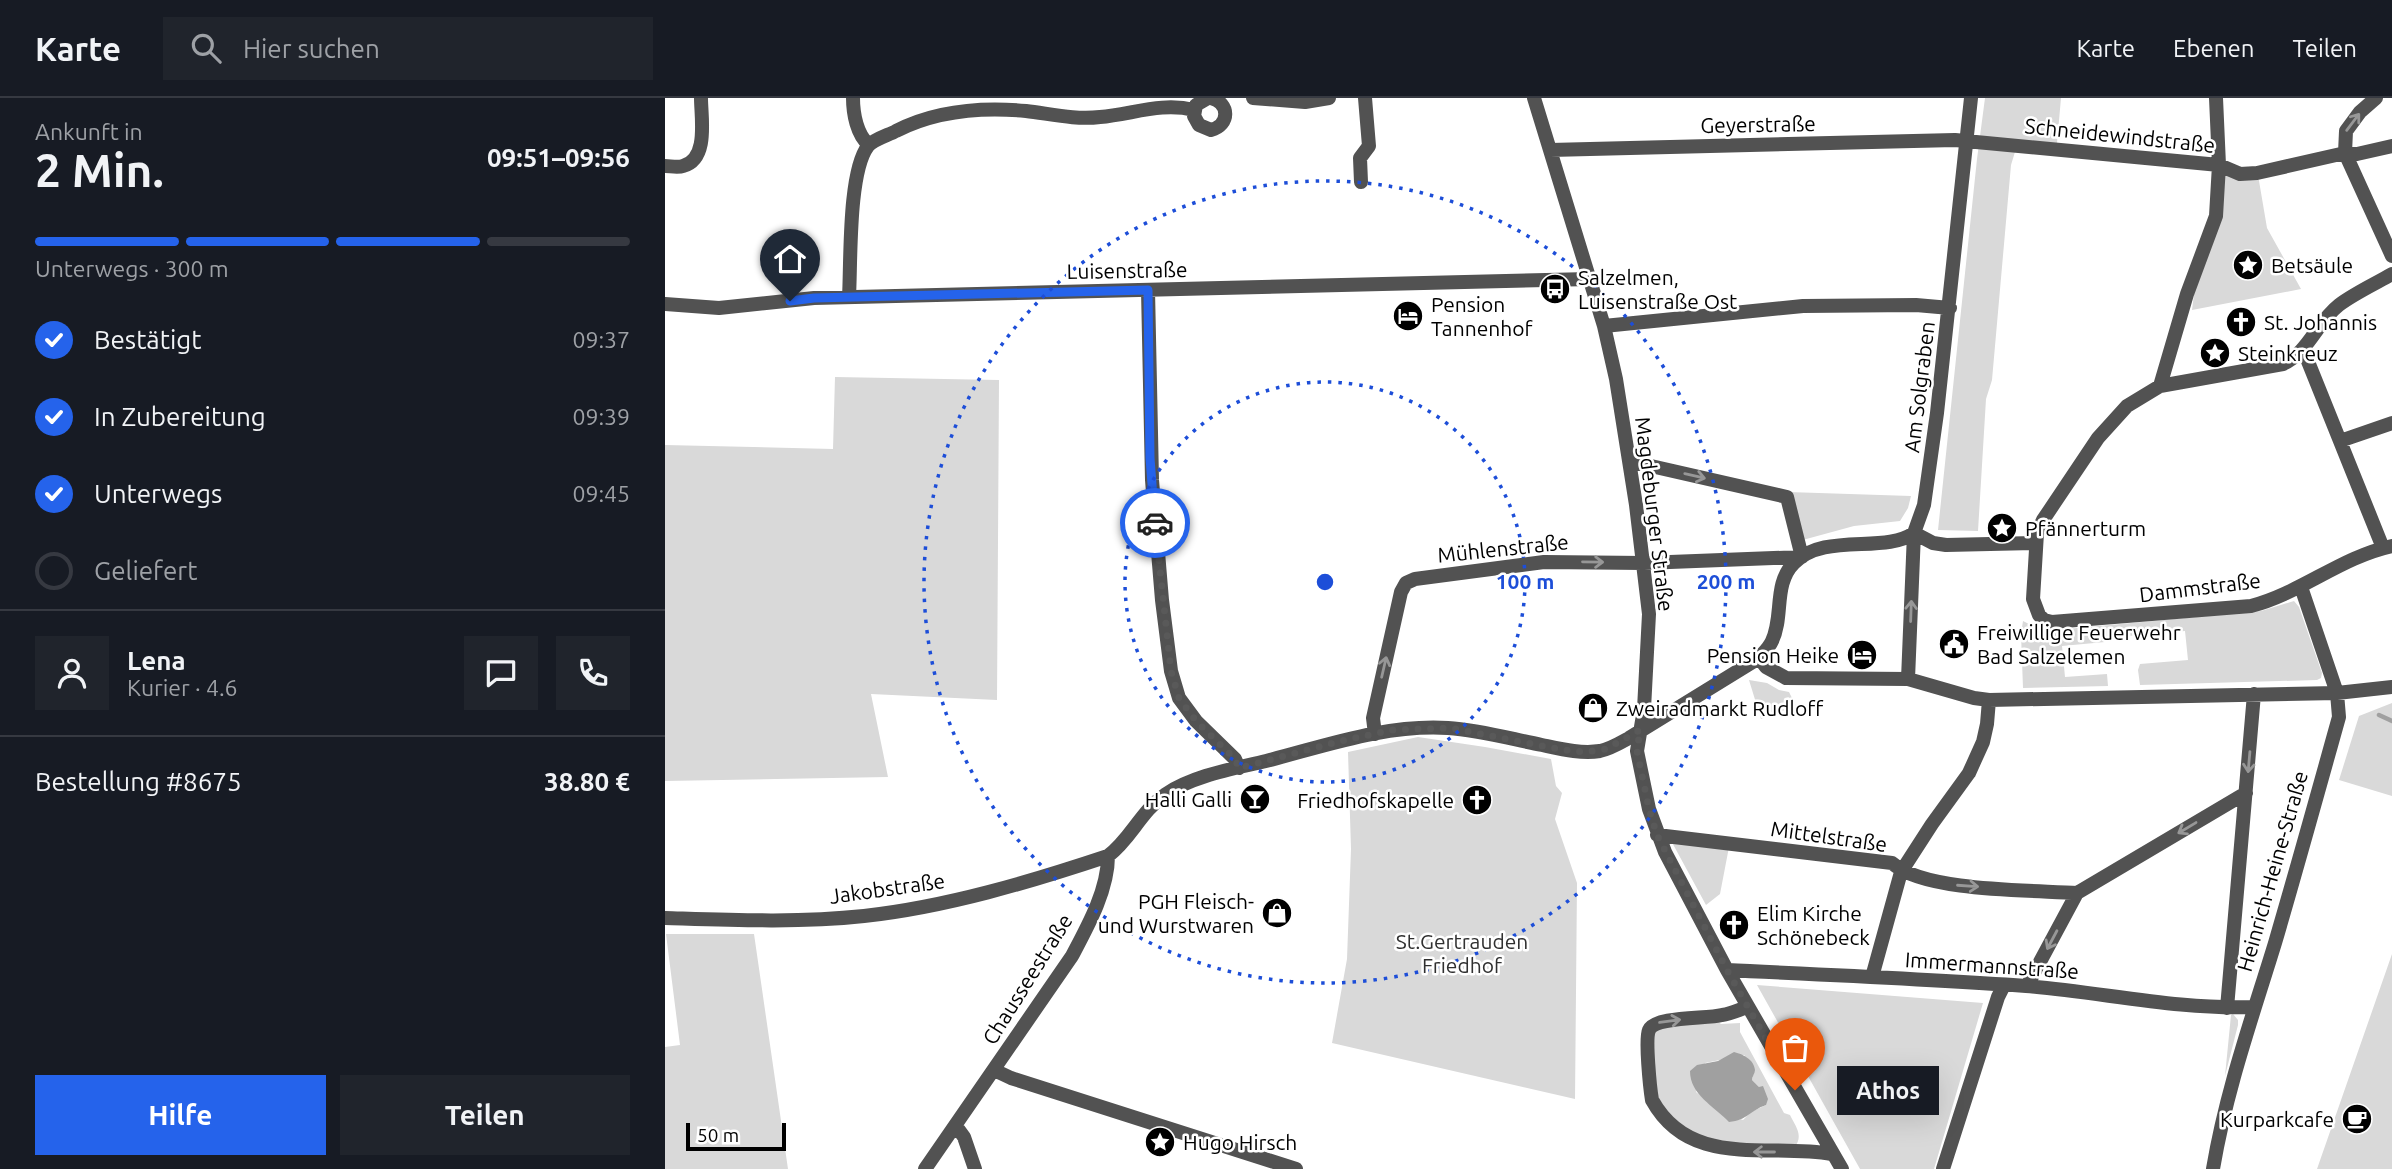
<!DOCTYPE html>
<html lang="de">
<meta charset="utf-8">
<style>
:root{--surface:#171b24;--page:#20242c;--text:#f1f3f6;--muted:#9ea1a6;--line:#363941;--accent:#2563eb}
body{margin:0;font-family:Ubuntu,sans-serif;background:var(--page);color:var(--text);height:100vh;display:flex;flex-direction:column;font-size:26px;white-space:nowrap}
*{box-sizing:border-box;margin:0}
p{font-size:23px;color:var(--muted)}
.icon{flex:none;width:38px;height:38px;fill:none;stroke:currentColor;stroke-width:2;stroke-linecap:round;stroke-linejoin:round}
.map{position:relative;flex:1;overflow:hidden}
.details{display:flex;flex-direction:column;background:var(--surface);width:665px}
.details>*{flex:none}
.scale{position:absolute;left:21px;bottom:18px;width:100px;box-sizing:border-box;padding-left:7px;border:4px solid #000;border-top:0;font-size:19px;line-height:24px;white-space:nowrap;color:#000;-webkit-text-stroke:5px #fff;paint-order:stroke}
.pin{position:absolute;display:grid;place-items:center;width:60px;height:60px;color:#fff;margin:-72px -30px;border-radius:50% 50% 50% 0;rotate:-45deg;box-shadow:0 0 7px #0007}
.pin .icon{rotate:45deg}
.courier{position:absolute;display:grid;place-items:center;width:70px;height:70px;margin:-35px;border:5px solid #2563eb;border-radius:50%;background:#fff;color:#222;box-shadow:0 2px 9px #0007}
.bubble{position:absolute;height:49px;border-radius:0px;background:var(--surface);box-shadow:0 7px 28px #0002;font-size:23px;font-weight:700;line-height:49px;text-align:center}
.headline em{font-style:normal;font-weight:700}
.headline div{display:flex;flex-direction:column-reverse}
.headline{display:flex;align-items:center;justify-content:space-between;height:119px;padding:0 35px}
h1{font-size:46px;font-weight:700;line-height:52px}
.bar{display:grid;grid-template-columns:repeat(4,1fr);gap:10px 7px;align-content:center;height:84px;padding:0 35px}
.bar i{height:9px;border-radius:5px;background:var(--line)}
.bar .selected{background:var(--accent)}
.bar p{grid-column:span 4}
.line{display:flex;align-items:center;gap:18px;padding:0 35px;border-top:2px solid var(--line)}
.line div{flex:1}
.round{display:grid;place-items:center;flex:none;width:74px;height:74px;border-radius:0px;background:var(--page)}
ol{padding:0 35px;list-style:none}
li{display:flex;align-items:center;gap:21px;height:77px}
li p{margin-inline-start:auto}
li .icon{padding:7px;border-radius:50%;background:var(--accent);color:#fff;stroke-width:4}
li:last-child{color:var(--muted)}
li i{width:38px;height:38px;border:4px solid var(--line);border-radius:50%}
.cta{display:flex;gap:14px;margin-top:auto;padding:14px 35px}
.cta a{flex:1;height:80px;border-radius:0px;background:var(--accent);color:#fff;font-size:28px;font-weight:700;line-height:80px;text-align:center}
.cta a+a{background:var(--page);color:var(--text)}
header{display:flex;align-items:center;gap:42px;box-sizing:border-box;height:98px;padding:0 35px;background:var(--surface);border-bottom:2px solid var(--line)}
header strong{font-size:33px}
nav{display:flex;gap:38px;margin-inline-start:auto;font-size:24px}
.search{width:490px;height:63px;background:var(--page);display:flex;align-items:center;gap:18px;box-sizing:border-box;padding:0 24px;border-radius:0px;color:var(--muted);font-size:26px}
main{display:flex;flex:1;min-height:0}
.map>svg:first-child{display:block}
</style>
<header>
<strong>Karte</strong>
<div class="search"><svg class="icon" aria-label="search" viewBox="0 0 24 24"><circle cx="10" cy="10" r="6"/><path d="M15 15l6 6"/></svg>Hier suchen</div>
<nav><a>Karte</a><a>Ebenen</a><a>Teilen</a></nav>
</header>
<main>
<section class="details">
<div class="headline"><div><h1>2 Min.</h1><p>Ankunft in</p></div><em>09:51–09:56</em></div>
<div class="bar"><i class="selected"></i><i class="selected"></i><i class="selected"></i><i></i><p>Unterwegs · 300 m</p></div>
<ol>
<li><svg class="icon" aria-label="check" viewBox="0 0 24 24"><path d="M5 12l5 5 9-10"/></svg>Bestätigt<p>09:37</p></li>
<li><svg class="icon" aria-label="check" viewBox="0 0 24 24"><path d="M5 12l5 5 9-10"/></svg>In Zubereitung<p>09:39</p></li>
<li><svg class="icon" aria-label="check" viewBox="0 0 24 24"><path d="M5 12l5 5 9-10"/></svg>Unterwegs<p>09:45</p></li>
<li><i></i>Geliefert</li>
</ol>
<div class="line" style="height:126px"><a class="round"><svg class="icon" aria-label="person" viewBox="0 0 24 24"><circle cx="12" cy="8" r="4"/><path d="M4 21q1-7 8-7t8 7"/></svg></a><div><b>Lena</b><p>Kurier · 4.6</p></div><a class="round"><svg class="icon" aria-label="chat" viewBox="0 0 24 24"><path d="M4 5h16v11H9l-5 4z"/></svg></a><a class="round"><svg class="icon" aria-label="phone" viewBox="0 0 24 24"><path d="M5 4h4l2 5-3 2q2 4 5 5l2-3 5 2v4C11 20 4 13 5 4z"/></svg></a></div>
<div class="line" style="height:91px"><div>Bestellung #8675</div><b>38.80 €</b></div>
<div class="cta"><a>Hilfe</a><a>Teilen</a></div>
</section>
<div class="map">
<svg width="1727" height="1071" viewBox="0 0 1727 1071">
<rect width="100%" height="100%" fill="#fff"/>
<path fill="#d9d9d9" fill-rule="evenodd" d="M 1320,0 L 1396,0 L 1392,45 L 1353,44 L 1346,67 L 1327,282 L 1321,301 L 1313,433 L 1273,432 L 1312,61 Z
M 1560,75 L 1593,77 L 1602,130 L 1636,191 L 1527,212 L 1531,181 Z
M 170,279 L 334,282 L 332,602 L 206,596 L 223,679 L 0,683 L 0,347 L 168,351 Z
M 1123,394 L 1246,398 L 1243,410 L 1235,423 L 1189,428 L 1134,443 Z
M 1629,503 L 1634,509 L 1657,575 L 1656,580 L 1652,582 L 1475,587 L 1473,572 L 1475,566 L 1523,562 L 1520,533 L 1440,540 L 1440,544 L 1397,548 L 1400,579 L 1442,576 L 1443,588 L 1358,590 L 1356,536 L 1358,523 L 1370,529 L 1391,532 L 1596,513 Z
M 1084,582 L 1102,585 L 1114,592 L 1124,594 L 1131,608 L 1096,621 Z
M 1727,605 L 1727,698 L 1674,682 L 1694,618 Z
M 753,639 L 820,649 L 886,661 L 891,688 L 897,695 L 890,721 L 912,785 L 910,1001 L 667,945 L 682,861 L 686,751 L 683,654 Z
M 1003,737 L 1064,749 L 1055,796 L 1041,807 Z
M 1,836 L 89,836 L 123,1071 L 0,1071 L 0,949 L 15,947 Z
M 1727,856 L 1727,1071 L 1652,1071 Z
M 1092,887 L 1318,905 L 1269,1071 L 1195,1071 Z
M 1568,916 L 1573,922 L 1573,927 L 1560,978 L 1566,917 Z
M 1050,921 L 1056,926 L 1075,925 L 1075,934 L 1119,1015 L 1125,1017 C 1131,1029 1139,1038 1129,1050 L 1026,1041 L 990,1002 L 987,933 L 997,927 ZM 1079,957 L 1087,966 L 1089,974 L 1087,982 L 1094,989 L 1101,1007 L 1086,1014 L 1078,1022 L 1053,1012 L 1031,994 L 1040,965 Z"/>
<path fill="#a0a0a0" d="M 1069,954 C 1077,956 1089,961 1090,972 C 1090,975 1087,979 1087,982 L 1094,989 L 1098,988 L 1103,1001 L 1101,1007 C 1084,1013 1083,1022 1064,1024 C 1049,1008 1025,997 1025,973 L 1032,967 L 1053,963 Z"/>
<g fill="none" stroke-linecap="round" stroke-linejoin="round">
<path stroke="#a0a0a0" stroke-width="4.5" d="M 1714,617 L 1727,623"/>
<path stroke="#525252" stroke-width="14" d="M 188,0 C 188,16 192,37 204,47
M 543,0 L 531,7 L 529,18 L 534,27 L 546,32 C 565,27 565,5 546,0
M 588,0 L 640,4 L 664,0
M 869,0 L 939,228 L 951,281 L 971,407 L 984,516 L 979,611 L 972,653 L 984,711 L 1000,754 L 1062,872 L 1177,1071
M 1711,0 L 1695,14 L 1681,33 L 1680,55 L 1727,158
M 885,52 L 1290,42 L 1554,67 L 1575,76 L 1592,75 L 1680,55 L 1692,56 L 1727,48
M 0,68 C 5,68 13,70 18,68 C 44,61 36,20 36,0
M 696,84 L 695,60 L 704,48 L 700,0
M 1727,176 C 1710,186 1690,195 1674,207 C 1652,224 1643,255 1618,266 L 1495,288 L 1462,308 L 1433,340 L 1378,422 L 1372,435 L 1368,501 L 1374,517 L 1379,522 L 1387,524 L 1586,508 C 1636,495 1676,459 1727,448
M 483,192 L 487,382 L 497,502 L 506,573 L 514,600 L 531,623 L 570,661 L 574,670
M 184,199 C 186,165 183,74 203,48 C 209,41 224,37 231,33 C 270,13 318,9 361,13 C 386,16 410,22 435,19 C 468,16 497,4 529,12
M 0,206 L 54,210 L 149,200 L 925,181
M 939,228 L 1138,208 L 1251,207 L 1285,210
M 1638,251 L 1718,450
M 1495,288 L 1522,196 L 1551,118 L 1554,67 L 1551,0
M 1675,343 L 1727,325
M 1249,435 L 1268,445 L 1281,447 L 1371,445
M 1094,560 L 1101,569 L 1121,580 L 1243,581 L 1309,600 L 1324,602 L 1672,595 L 1727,589
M 1243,581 L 1249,435 L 1259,407 L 1272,315 L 1306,0
M 710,636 L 708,620 L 736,494 L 741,485 L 750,481 L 879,464 L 979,465 L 1137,459 L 1122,399 L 964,363
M 992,737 L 1227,765 C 1259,794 1367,792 1412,795
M 0,820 C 66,822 133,825 199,818 C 281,809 365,784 443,758 C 466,741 475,714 501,696 C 530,677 568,671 601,663 C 660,648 721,626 783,630 C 815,632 846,641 877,647 C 896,651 916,656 935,653 C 945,651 955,645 964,640 L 1094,560 C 1098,555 1104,550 1107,543 C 1119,518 1108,486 1129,465 C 1159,434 1220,456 1249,435
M 1062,872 C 1162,877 1261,881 1361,888 C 1437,894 1512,912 1589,909
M 1207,879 L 1236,774 L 1267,726 L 1304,675 L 1318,644 L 1322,626 L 1324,602
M 1362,888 L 1412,795 L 1581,695
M 1082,909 C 1074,912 1065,916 1057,917 C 1041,921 990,918 984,932 C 980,941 985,990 987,1002 C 1025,1071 1102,1045 1167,1056
M 1562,910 L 1589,596
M 329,972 L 346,980 L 631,1071
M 291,1028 L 299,1039 L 310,1071
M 260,1071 L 407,858 C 423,828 443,792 443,758
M 1278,1071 L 1333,899 L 1339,887
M 1548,1071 C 1561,993 1587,920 1610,845 C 1632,770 1653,694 1674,619 L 1672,595 L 1636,489"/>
</g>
<defs><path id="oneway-shaft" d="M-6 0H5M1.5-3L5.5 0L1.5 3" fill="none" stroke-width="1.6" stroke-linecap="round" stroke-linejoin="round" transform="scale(1.75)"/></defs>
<g stroke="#979797">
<use href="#oneway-shaft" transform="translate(1688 24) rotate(-53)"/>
<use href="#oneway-shaft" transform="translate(1030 378) rotate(13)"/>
<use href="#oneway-shaft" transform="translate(928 464) rotate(1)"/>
<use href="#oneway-shaft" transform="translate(1246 513) rotate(-88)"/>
<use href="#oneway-shaft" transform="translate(719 569) rotate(-77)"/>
<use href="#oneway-shaft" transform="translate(1584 664) rotate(95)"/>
<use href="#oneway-shaft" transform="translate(1522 730) rotate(149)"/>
<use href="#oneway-shaft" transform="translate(1303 788) rotate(4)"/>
<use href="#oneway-shaft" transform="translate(1387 842) rotate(118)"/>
<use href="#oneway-shaft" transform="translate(1005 923) rotate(-8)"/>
<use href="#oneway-shaft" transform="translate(1099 1054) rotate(180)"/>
</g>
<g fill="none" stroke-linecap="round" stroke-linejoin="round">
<path stroke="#595959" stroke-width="7" stroke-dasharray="0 12.6" d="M 490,425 L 506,573 L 514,600 L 531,623 L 570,661 L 574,670 L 680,642 L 728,632 L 785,630 L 898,652 L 920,654 L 941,651 L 975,632 L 972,653 L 984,711 L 992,737 L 1062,872 L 1130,992"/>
<path stroke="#2563eb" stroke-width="9" d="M 125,203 L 149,200 L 483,192 L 485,360 L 490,425"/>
</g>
<g fill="none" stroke="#1d4ed8" stroke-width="3.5" stroke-dasharray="3.5 7">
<circle cx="660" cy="484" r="200"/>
<circle cx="660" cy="484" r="401"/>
</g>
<defs>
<g id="sight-disc" transform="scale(1.575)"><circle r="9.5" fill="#000" stroke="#fff"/><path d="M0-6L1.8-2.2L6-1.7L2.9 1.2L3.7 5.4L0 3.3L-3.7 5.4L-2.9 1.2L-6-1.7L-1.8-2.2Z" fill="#fff"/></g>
<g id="bus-disc" transform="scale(1.575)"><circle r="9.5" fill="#000" stroke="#fff"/><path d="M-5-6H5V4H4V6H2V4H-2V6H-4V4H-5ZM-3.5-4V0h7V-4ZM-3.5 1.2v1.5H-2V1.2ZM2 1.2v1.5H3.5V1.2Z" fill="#fff"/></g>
<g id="hotel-disc" transform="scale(1.575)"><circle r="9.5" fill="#000" stroke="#fff"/><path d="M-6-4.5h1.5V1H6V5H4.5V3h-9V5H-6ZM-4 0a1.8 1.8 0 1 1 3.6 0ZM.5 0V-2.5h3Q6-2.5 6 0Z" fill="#fff"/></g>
<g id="church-disc" transform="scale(1.575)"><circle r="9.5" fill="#000" stroke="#fff"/><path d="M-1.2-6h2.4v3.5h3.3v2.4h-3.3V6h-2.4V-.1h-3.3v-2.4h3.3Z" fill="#fff"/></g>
<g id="civic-disc" transform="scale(1.575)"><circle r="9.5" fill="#000" stroke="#fff"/><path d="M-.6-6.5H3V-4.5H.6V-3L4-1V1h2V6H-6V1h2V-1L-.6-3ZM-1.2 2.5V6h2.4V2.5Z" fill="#fff"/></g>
<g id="shop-disc" transform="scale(1.575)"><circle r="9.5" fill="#000" stroke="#fff"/><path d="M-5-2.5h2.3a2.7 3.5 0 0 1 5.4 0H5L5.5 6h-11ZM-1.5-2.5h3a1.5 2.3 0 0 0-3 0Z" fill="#fff"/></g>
<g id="bar-disc" transform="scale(1.575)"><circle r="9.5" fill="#000" stroke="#fff"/><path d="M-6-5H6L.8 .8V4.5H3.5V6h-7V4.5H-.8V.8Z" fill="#fff"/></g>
<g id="cafe-disc" transform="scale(1.575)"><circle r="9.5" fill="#000" stroke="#fff"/><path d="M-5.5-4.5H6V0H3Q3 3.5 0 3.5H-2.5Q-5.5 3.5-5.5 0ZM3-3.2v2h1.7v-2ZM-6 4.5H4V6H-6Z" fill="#fff"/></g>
</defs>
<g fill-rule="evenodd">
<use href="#sight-disc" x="1583" y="167"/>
<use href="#bus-disc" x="890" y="191"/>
<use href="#hotel-disc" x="743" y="218"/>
<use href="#church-disc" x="1576" y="224"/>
<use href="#sight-disc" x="1550" y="255"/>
<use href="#sight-disc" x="1337" y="430"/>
<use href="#civic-disc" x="1289" y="546"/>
<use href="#hotel-disc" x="1197" y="557"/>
<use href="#shop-disc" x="928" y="610"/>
<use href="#bar-disc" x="590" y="701"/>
<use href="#church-disc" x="812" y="702"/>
<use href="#shop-disc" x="612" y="815"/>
<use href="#church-disc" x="1069" y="827"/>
<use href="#cafe-disc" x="1692" y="1021"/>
<use href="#sight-disc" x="495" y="1044"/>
</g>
<g text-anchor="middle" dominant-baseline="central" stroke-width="5" stroke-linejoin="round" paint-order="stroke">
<g font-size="21" fill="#000" stroke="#fff">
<text transform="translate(1093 26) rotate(-1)">Geyerstraße</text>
<text transform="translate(1455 37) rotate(6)">Schneidewindstraße</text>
<text transform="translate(462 172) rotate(-1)">Luisenstraße</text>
<text transform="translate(1254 289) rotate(-83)">Am Solgraben</text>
<text transform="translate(990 416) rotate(83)">Magdeburger Straße</text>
<text transform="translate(838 450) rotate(-6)">Mühlenstraße</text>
<text transform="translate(1535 489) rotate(-7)">Dammstraße</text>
<text transform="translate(1164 738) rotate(8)">Mittelstraße</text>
<text transform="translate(1607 773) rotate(-74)">Heinrich-Heine-Straße</text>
<text transform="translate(222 790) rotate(-8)">Jakobstraße</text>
<text transform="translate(1327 867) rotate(4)">Immermannstraße</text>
<text transform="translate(362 881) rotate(-58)">Chausseestraße</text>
</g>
<g font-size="21" fill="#000" stroke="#fff" text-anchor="start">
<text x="1606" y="167">Betsäule</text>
<text x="913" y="179">Salzelmen,<tspan x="913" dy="24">Luisenstraße Ost</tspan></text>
<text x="766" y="206">Pension<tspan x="766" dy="24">Tannenhof</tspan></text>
<text x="1599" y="224">St. Johannis</text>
<text x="1573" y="255">Steinkreuz</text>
<text x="1360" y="430">Pfännerturm</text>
<text x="1312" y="534">Freiwillige Feuerwehr<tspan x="1312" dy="24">Bad Salzelemen</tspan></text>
<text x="1174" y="557" text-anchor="end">Pension Heike</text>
<text x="951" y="610">Zweiradmarkt Rudloff</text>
<text x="567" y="701" text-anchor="end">Halli Galli</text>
<text x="789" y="702" text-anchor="end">Friedhofskapelle</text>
<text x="589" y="803" text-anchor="end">PGH Fleisch-<tspan x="589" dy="24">und Wurstwaren</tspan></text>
<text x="1092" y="815">Elim Kirche<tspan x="1092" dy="24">Schönebeck</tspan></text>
<text x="1669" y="1021" text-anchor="end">Kurparkcafe</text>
<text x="518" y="1044">Hugo Hirsch</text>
</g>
<g font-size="21" fill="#303030" stroke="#fff">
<text x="797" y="843">St.Gertrauden<tspan x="797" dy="24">Friedhof</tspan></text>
</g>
</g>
<circle cx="660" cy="484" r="10" fill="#1d4ed8" stroke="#fff" stroke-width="3.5"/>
<g font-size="21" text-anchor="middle" font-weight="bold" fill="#1d4ed8" stroke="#fff" stroke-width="5" stroke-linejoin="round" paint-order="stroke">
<text x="860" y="491">100 m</text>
<text x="1061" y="491">200 m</text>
</g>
</svg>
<div class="scale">50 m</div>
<div class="pin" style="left:1130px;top:992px;background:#ea580c"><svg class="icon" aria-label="bag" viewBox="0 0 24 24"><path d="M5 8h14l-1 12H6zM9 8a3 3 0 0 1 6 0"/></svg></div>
<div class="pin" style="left:125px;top:203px;background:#1f2937"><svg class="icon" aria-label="home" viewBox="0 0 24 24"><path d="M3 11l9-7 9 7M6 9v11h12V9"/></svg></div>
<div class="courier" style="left:490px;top:425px"><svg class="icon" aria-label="car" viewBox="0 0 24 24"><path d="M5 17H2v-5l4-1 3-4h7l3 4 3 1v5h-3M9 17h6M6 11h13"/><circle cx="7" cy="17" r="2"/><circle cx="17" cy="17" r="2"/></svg></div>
<div class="bubble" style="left:1172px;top:968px;width:102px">Athos</div>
</div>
</main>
